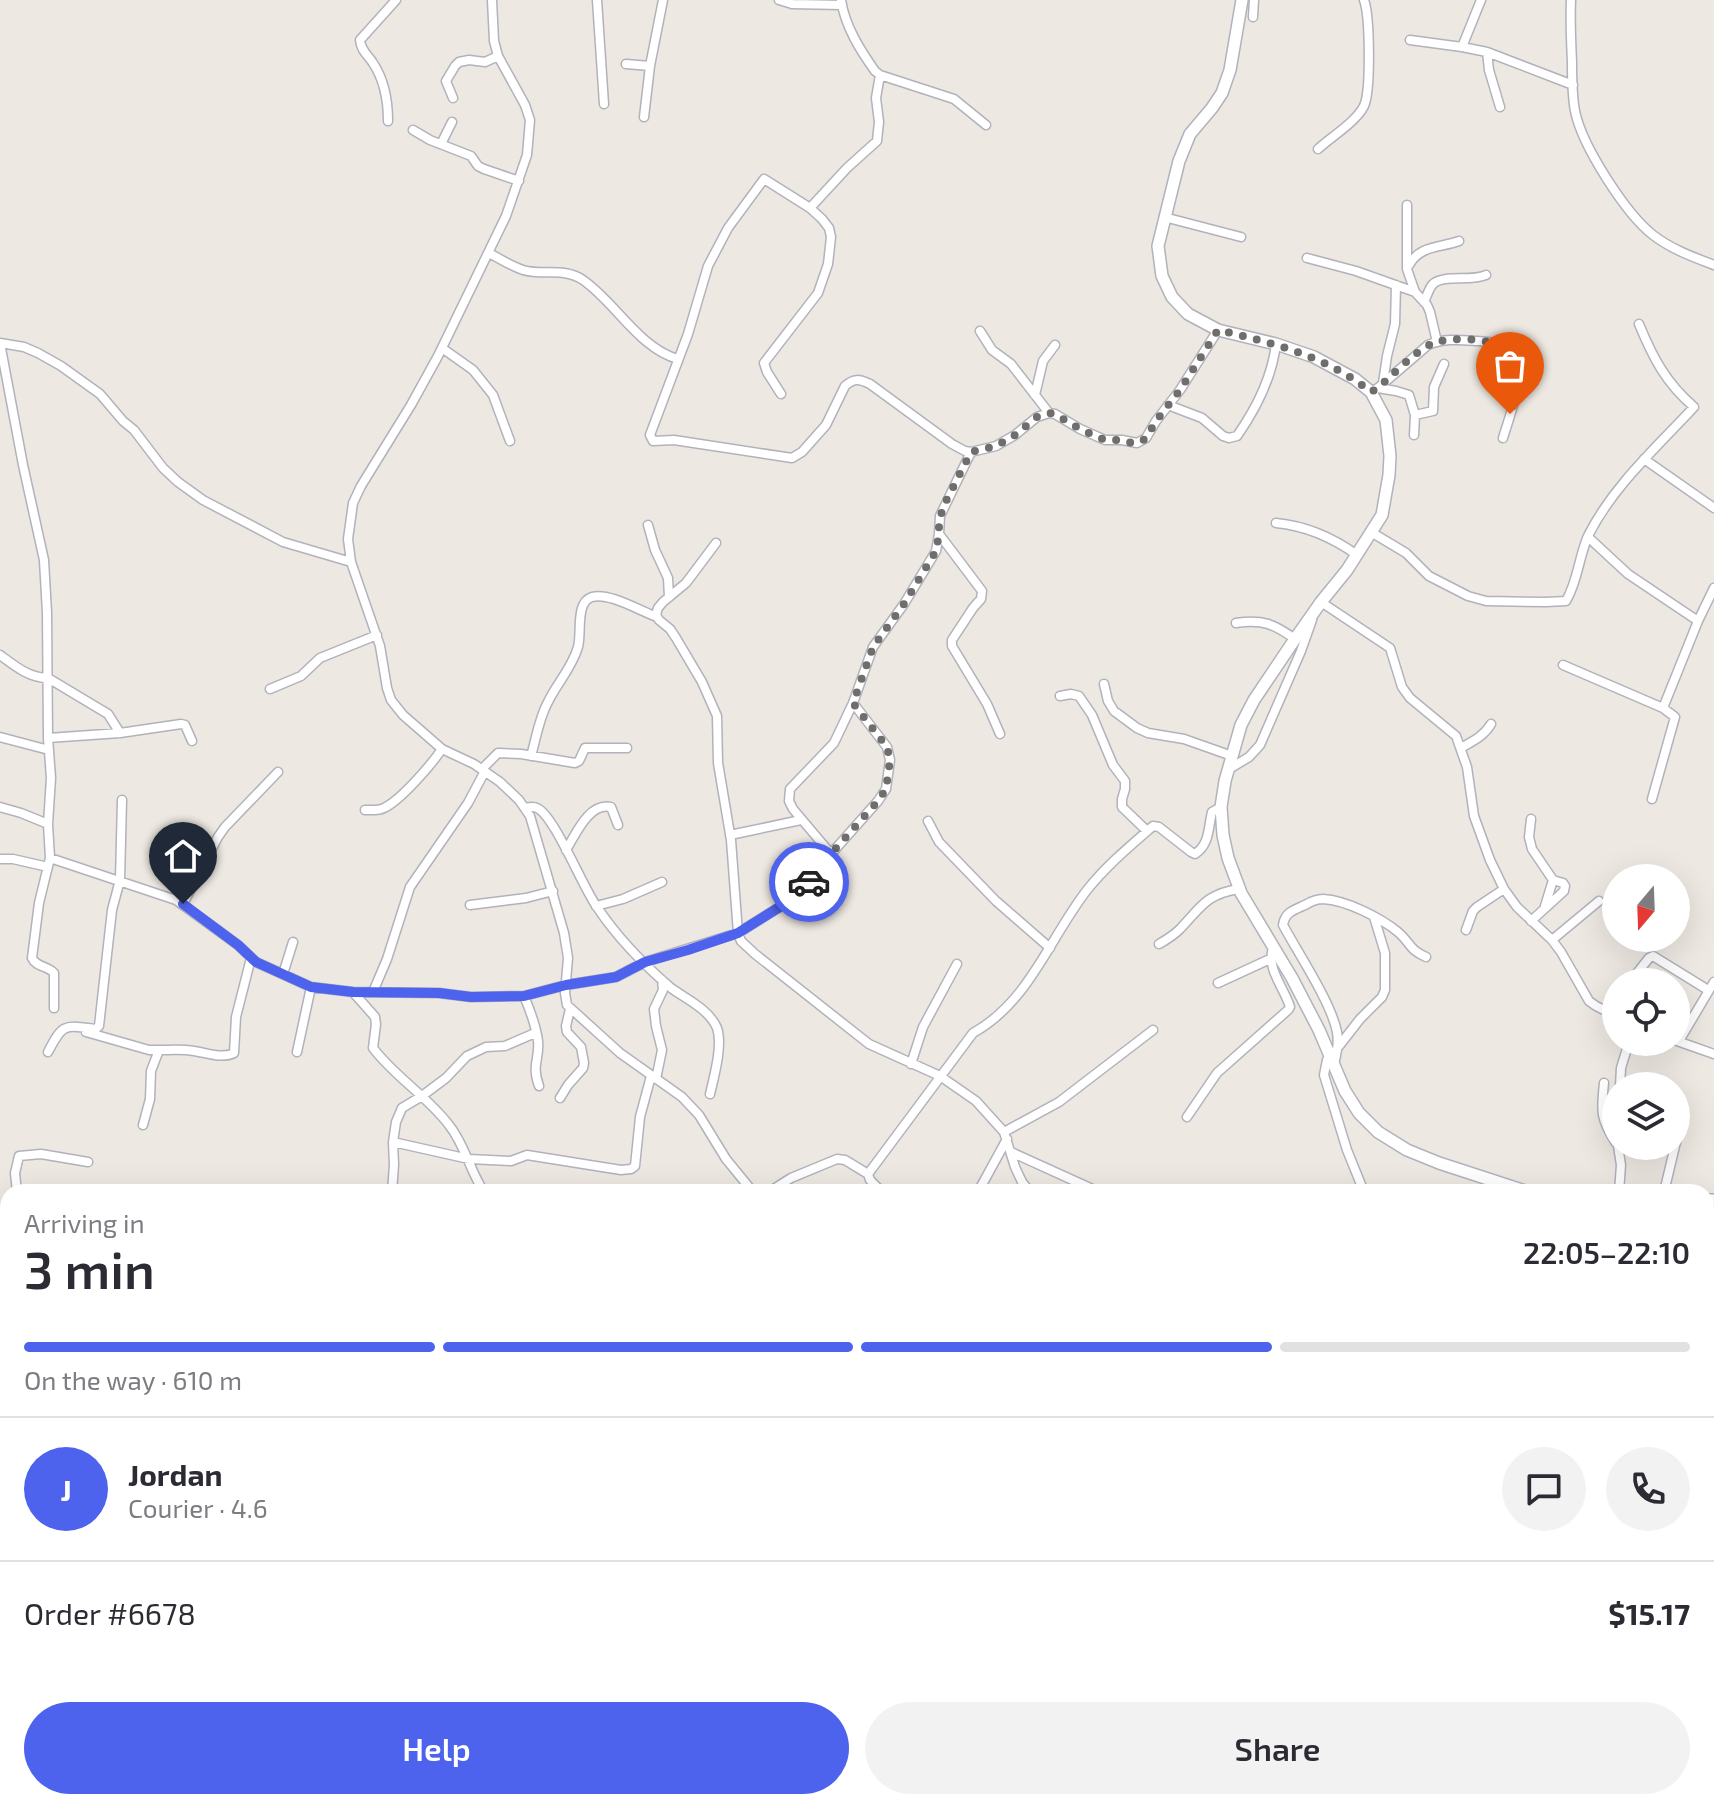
<!DOCTYPE html>
<meta charset="utf-8">
<style>
:root{--surface:#fff;--page:#f2f2f3;--text:#2b2b33;--muted:#7c7c81;--line:#e1e1e2;--accent:#4e63ed}
body{margin:0;font-family:"Exo 2",sans-serif;background:var(--page);color:var(--text);height:100vh;display:flex;flex-direction:column;font-size:30px;white-space:nowrap}
*{box-sizing:border-box;margin:0}
p{font-size:26px;color:var(--muted)}
.icon{flex:none;width:44px;height:44px;fill:none;stroke:currentColor;stroke-width:2;stroke-linecap:round;stroke-linejoin:round}
.map{position:relative;flex:1;overflow:hidden}
.side{position:absolute;left:0px;top:1184px;width:1714px;height:626px;display:flex;flex-direction:column;background:var(--surface);border-radius:24px 24px 0 0;box-shadow:0 8px 32px #0002}
.side>*{flex:none}
.needle{width:52px;rotate:199deg}
.tools{position:absolute;left:1602px;top:864px;display:grid;gap:16px}
.tools a{display:grid;place-items:center;width:88px;height:88px;border-radius:50%;background:var(--surface);box-shadow:0 8px 32px #0002;font-size:40px}
.pin{position:absolute;display:grid;place-items:center;width:68px;height:68px;color:#fff;margin:-82px -34px;border-radius:50% 50% 50% 0;rotate:-45deg;box-shadow:0 0 8px #0007}
.pin .icon{rotate:45deg}
.courier{position:absolute;display:grid;place-items:center;width:80px;height:80px;margin:-40px;border:6px solid #4e63ed;border-radius:50%;background:#fff;color:#222;box-shadow:0 2px 10px #0007}
.overview em{font-style:normal;font-weight:600}
.overview div{display:flex;flex-direction:column-reverse}
.overview{display:flex;align-items:center;justify-content:space-between;height:136px;padding:0 24px}
h1{font-size:52px;font-weight:600;line-height:60px}
.bar{display:grid;grid-template-columns:repeat(4,1fr);gap:12px 8px;align-content:center;height:96px;padding:0 24px}
.bar i{height:10px;border-radius:6px;background:var(--line)}
.bar .selected{background:var(--accent)}
.bar p{grid-column:span 4}
.line{display:flex;align-items:center;gap:20px;padding:0 24px;border-top:2px solid var(--line)}
.line div{flex:1}
.round{display:grid;place-items:center;flex:none;width:84px;height:84px;border-radius:42px;background:var(--page)}
.action{display:flex;gap:16px;margin-top:auto;padding:16px 24px}
.action a{flex:1;height:92px;border-radius:48px;background:var(--accent);color:#fff;font-size:32px;font-weight:600;line-height:92px;text-align:center}
.action a+a{background:var(--page);color:var(--text)}
.map>svg:first-child{display:block}
</style>
<div class="map">
<svg width="1714" height="1809" viewBox="0 0 1714 1809">
<rect width="100%" height="100%" fill="#ede8e1"/>
<g fill="none" stroke-linecap="round" stroke-linejoin="round">
<g stroke="#b1b2bc" stroke-width="11">
<path id="street" d="M 492,0 L 494,41 L 498,56 L 525,105 L 530,120 L 527,155 L 506,216 L 438,356 L 411,405 L 361,486 L 353,503 L 348,539 L 351,562 L 380,646 L 387,688 L 391,700 L 403,715 L 442,749 L 474,764 L 500,782 L 519,800 L 530,816 L 564,933 L 568,958 L 565,993 L 567,1005 L 620,1053 L 682,1097 L 699,1115 L 726,1159 L 753,1192
M 597,0 L 604,104
M 779,0 L 792,4 L 842,5
M 1571,0 C 1570,21 1571,41 1572,62 C 1572,78 1572,95 1575,111 C 1582,146 1626,214 1653,235 C 1671,249 1693,257 1714,265
M 1253,17 L 1254,0
M 1410,40 L 1462,47 L 1487,52 L 1573,85
M 1462,47 L 1481,0
M 1487,52 L 1489,70 L 1500,107
M 626,64 L 650,66
M 880,75 L 954,99 L 986,125
M 453,98 L 446,81 L 455,66 L 459,62 L 469,60 L 485,62 L 498,56
M 644,117 L 650,66 L 663,0
M 388,121 C 388,100 385,81 373,63 C 368,55 361,51 360,40 L 396,0
M 413,130 L 430,140 L 471,156 L 478,166 L 484,169 L 519,181
M 441,144 L 452,122
M 1318,149 C 1331,137 1356,122 1364,106 C 1371,91 1370,16 1364,0
M 1407,205 L 1407,269 L 1415,292 L 1427,305 L 1430,312 L 1437,342
M 810,208 L 847,168 L 877,141 L 879,122 L 876,98 L 880,75 L 875,71 C 860,50 845,26 841,0
M 1164,217 L 1241,237
M 489,253 C 500,259 511,266 523,270 C 543,276 564,267 583,280 C 615,302 640,349 678,359
M 1307,258 L 1356,271 L 1415,292
M 1409,265 C 1420,245 1440,248 1459,241
M 1424,302 C 1427,296 1429,288 1433,284 C 1444,274 1471,282 1486,275
M 980,331 L 992,350 L 1011,364 L 1049,413
M 0,343 L 23,465 L 44,560 L 47,613 L 48,738 L 51,778 L 48,824 L 50,858 L 39,903 L 32,958 C 36,967 48,966 54,973 L 54,1008
M 0,343 L 24,347 L 38,353 L 61,366 L 100,394 L 123,421 L 134,430 L 163,468 L 178,482 L 203,500 L 283,542 L 351,562
M 442,348 L 473,370 L 493,395 L 510,441
M 1383,383 L 1387,356 L 1395,324 L 1396,285
M 1378,388 L 1396,391 L 1409,395 L 1415,415 L 1414,435
M 1371,392 L 1378,388 L 1428,345 C 1444,338 1461,340 1478,341 C 1492,342 1510,344 1518,358 C 1526,373 1508,421 1503,438
M 781,394 L 767,372 L 764,363 L 818,293 L 828,264 L 831,237 L 829,228 L 822,219 L 810,208 L 764,179 L 728,228 L 708,266 L 688,334 L 650,435 L 653,441 L 674,440 L 792,458 L 802,452 L 826,425 L 845,386 C 854,378 859,379 870,384 L 952,444 L 965,451 L 971,452 L 996,446 L 1015,435 L 1037,417 L 1049,413 L 1055,414 L 1080,429 L 1105,440 L 1122,440 L 1137,443 L 1146,438 L 1156,421 L 1180,390 L 1218,330
M 1035,395 L 1043,361 L 1055,345
M 1168,405 L 1202,418 L 1223,436 L 1229,438 L 1237,436 C 1256,409 1272,377 1276,344
M 1415,415 L 1433,411 L 1434,387 L 1444,364
M 1644,459 L 1714,508
M 1276,523 C 1307,526 1332,537 1357,555
M 648,525 L 655,550 L 668,578 L 669,597
M 1371,532 L 1406,553 L 1429,576 L 1468,596 L 1486,601 L 1546,602 L 1566,601 C 1578,581 1579,556 1588,536 C 1613,486 1657,447 1694,407 C 1666,383 1653,358 1639,324
M 939,534 L 982,591 L 981,599 L 973,608 L 952,640 L 952,646 L 987,704 L 1000,734
M 1588,537 L 1628,574 L 1698,621
M 716,543 L 686,583 L 663,602 L 658,608 L 656,615 L 659,620 L 670,629 L 676,638 L 702,682 L 717,716 L 718,763 L 731,840 L 738,933 L 741,941 L 755,954 L 869,1044 L 940,1076 L 976,1101 L 1004,1132 L 1015,1167 L 1022,1182 L 1030,1192
M 1321,602 L 1390,648 L 1402,687 L 1410,698 L 1456,736 L 1467,767 L 1474,816 L 1490,860 L 1504,889 L 1517,907 L 1552,940 L 1561,952 L 1589,1001 L 1596,1006 L 1616,1016
M 1236,623 C 1263,619 1274,624 1295,639
M 0,655 C 15,666 29,678 48,678 L 108,714 L 120,733
M 1563,665 L 1663,708 L 1675,717 L 1652,799
M 1104,684 L 1108,701 L 1114,711 L 1137,728 L 1148,733 L 1184,739 L 1232,756
M 270,689 L 301,676 L 320,658 L 377,635
M 1060,696 L 1071,694 L 1079,696 L 1092,715 L 1113,765 L 1125,781 L 1125,789 L 1122,799 L 1122,807 L 1147,831
M 1663,708 L 1698,621 L 1714,588
M 0,737 L 49,750
M 48,738 L 120,733 L 181,724 L 185,725 L 192,741
M 1461,748 C 1473,741 1484,736 1491,724
M 531,756 C 536,739 539,718 548,702 C 557,683 572,668 578,647 C 582,633 575,602 592,597 C 609,592 640,611 657,617
M 482,769 L 498,753 L 521,754 L 575,763 L 579,761 L 585,748 L 627,748
M 1229,769 L 1249,757 L 1260,745 L 1301,651 L 1312,620
M 0,807 L 21,813 L 48,824
M 525,808 C 529,807 533,806 537,808 C 554,815 583,888 597,907 C 617,937 643,964 671,988 C 686,999 709,1009 717,1028 C 723,1045 714,1077 710,1094
M 365,810 C 371,810 378,811 384,808 C 401,800 431,765 442,749
M 1531,819 L 1529,837 L 1532,849 L 1553,880 L 1563,883 L 1565,886 L 1564,891 L 1531,921
M 928,821 L 939,842 L 996,901 L 1050,948
M 730,835 L 801,820
M 566,850 C 576,834 589,802 611,807 L 618,825
M 831,854 L 793,809 L 789,801 L 790,789 L 834,743 L 853,703 L 873,647 L 904,604 L 936,551 L 939,534 L 940,516 L 971,452
M 50,858 L 176,900 L 238,945 L 256,962 L 311,987 L 353,992 L 439,993 L 471,997 L 524,996 L 566,985 L 616,977 L 645,962 L 738,933 L 794,898 L 806,887 L 822,864 L 878,801 L 886,789 L 890,760 L 887,747 L 853,703
M 0,859 L 13,859 L 48,867
M 183,904 L 218,837 L 225,827 L 278,772
M 470,905 L 526,898 L 553,891
M 596,906 L 623,899 L 662,882
M 1545,906 L 1553,880
M 1466,930 L 1473,911 L 1477,907 L 1504,889
M 1552,940 L 1599,901
M 1159,944 C 1166,940 1174,935 1180,929 C 1201,907 1206,894 1239,889
M 283,974 L 293,942
M 1630,982 L 1649,958 L 1653,956 L 1708,990
M 1218,983 L 1270,959
M 353,992 L 375,1017 L 376,1024 L 373,1048 C 395,1077 427,1096 449,1125 C 465,1145 470,1171 484,1192
M 373,992 L 387,959 L 410,887 L 468,803 L 485,771
M 524,996 C 530,1010 536,1026 538,1041 C 540,1059 531,1064 539,1086
M 86,1032 L 149,1050 L 159,1050
M 1677,1041 L 1714,1054
M 1679,1041 L 1714,982
M 1339,1046 L 1360,1019 L 1382,997 L 1385,990 L 1385,953 L 1374,917
M 48,1052 C 63,1023 64,1025 96,1029 L 99,1026 L 112,910 L 120,880 L 122,800
M 297,1052 L 311,987
M 1330,1056 L 1327,1060 L 1324,1075 L 1347,1150 L 1364,1192
M 911,1064 L 923,1027 L 957,964
M 1334,1064 C 1337,1053 1339,1043 1337,1032 C 1331,1002 1298,953 1283,925 C 1285,912 1294,910 1305,905 C 1310,902 1317,899 1323,899 C 1346,900 1381,918 1398,932 C 1411,943 1408,949 1426,957
M 656,1079 L 662,1050 L 656,1026 L 654,1009 L 663,990 L 662,980
M 1604,1083 C 1601,1111 1600,1118 1616,1143
M 1620,1086 L 1621,1068 L 1629,1042
M 560,1098 L 568,1085 L 583,1068 L 584,1063 L 581,1047 L 567,1032 L 566,1026 L 570,1009
M 1187,1117 L 1217,1073 L 1288,1010 L 1290,1007 C 1284,987 1266,969 1273,948
M 1676,1118 L 1681,1121 L 1676,1143
M 143,1125 L 150,1099 L 151,1071 L 159,1050 C 170,1050 183,1049 194,1051 C 207,1053 222,1059 234,1053 L 236,1017 L 251,958
M 1004,1132 L 1059,1102 L 1153,1030
M 393,1142 L 469,1159 L 511,1161 L 527,1155 L 621,1170 L 631,1169 L 635,1166 L 640,1117 L 651,1076
M 1618,1146 L 1621,1165 L 1619,1192
M 1011,1152 L 1099,1192
M 17,1192 L 15,1173 L 19,1156 L 41,1154 L 88,1162
M 392,1192 L 394,1165 L 393,1142 L 396,1122 L 402,1108 L 422,1096 L 446,1078 L 467,1056 L 486,1047 L 505,1046 L 535,1033
M 769,1192 L 791,1178 L 837,1159 L 845,1160 L 868,1174
M 882,1192 L 870,1180 L 868,1174 L 973,1033 C 1029,1002 1049,939 1087,890 C 1106,866 1130,846 1153,826 L 1159,827 L 1191,852 L 1195,854 C 1210,844 1208,828 1212,812 L 1221,807
M 978,1192 L 1007,1139
M 1664,1192 L 1675,1146
M 1706,1263 L 1714,1276
M 0,1403 L 8,1377
M 0,1499 L 8,1504
M 0,1526 L 8,1529
M 0,1571 L 8,1574
M 1706,1581 L 1714,1596
M 1706,1613 L 1714,1612
M 0,1749 L 8,1744
M 0,1786 L 8,1781
M 312,1802 L 322,1809
M 382,1802 L 388,1809
M 628,1802 L 645,1809
M 957,1802 L 959,1809
M 1216,1802 L 1218,1809
M 1313,1802 L 1318,1809
M 1690,1802 L 1701,1809
M 184,1809 L 189,1802
M 511,1809 L 512,1802
M 601,1809 L 603,1802
M 1069,1809 L 1070,1802
M 1335,1809 L 1342,1802
M 1427,1809 L 1431,1802
M 1560,1809 L 1566,1809
M 1578,1809 L 1596,1802"/>
</g>
<g stroke="#b1b2bc" stroke-width="14">
<path id="secondary" d="M 1242,0 L 1230,70 L 1222,93 L 1212,108 L 1190,134 L 1179,161 L 1158,246 L 1162,276 L 1172,297 L 1188,314 L 1218,330 L 1276,344 L 1314,357 L 1355,379 L 1371,392 L 1386,420 L 1390,456 L 1389,475 L 1382,515 L 1347,570 L 1321,602 L 1295,639 L 1254,700 L 1241,725 L 1225,781 L 1221,807 L 1223,835 L 1228,858 L 1241,893 L 1292,978 L 1319,1030 L 1345,1091 L 1359,1113 L 1378,1132 L 1407,1150 L 1439,1163 L 1528,1192
M 1706,1200 L 1714,1200"/>
</g>
<use href="#street" stroke="#fff" stroke-width="8"/>
<use href="#secondary" stroke="#fff" stroke-width="11"/>
</g>
<g fill="none" stroke-linecap="round" stroke-linejoin="round">
<path stroke="#706e6c" stroke-width="8" stroke-dasharray="0 14.4" d="M 809,882 L 822,864 L 878,801 L 886,789 L 890,760 L 887,747 L 853,703 L 873,647 L 904,604 L 936,551 L 939,534 L 939,523 L 943,507 L 971,452 L 996,446 L 1015,435 L 1037,417 L 1049,413 L 1055,414 L 1080,429 L 1105,440 L 1122,440 L 1132,443 L 1141,442 L 1146,438 L 1156,421 L 1180,390 L 1218,330 C 1273,343 1326,356 1371,392 L 1378,388 C 1391,376 1416,351 1431,344 C 1450,335 1509,338 1518,359 C 1525,375 1514,399 1510,414"/>
<path stroke="#4e63ed" stroke-width="10" d="M 183,904 L 238,945 L 256,962 L 311,987 L 353,992 L 439,993 L 471,997 L 524,996 L 566,985 L 616,977 L 645,962 L 688,950 L 738,933 L 794,898 L 809,882"/>
</g>
</svg>
<div class="tools">
<a><svg class="needle" viewBox="-14 -14 28 28"><path d="M0-13l5 13h-10z" fill="#e53935"/><path d="M0 13l5-13h-10z" fill="#7c7c81"/></svg></a>
<a><svg class="icon" aria-label="locate" viewBox="0 0 24 24"><circle cx="12" cy="12" r="6"/><path d="M12 2v4M12 18v4M2 12h4M18 12h4"/></svg></a>
<a><svg class="icon" aria-label="layers" viewBox="0 0 24 24"><path d="M12 4l9 5-9 5-9-5zM3 14l9 5 9-5"/></svg></a>
</div>
<div class="pin" style="left:1510px;top:414px;background:#ea580c"><svg class="icon" aria-label="bag" viewBox="0 0 24 24"><path d="M5 8h14l-1 12H6zM9 8a3 3 0 0 1 6 0"/></svg></div>
<div class="pin" style="left:183px;top:904px;background:#1f2937"><svg class="icon" aria-label="home" viewBox="0 0 24 24"><path d="M3 11l9-7 9 7M6 9v11h12V9"/></svg></div>
<div class="courier" style="left:809px;top:882px"><svg class="icon" aria-label="car" viewBox="0 0 24 24"><path d="M5 17H2v-5l4-1 3-4h7l3 4 3 1v5h-3M9 17h6M6 11h13"/><circle cx="7" cy="17" r="2"/><circle cx="17" cy="17" r="2"/></svg></div>
<section class="side">
<div class="overview"><div><h1>3 min</h1><p>Arriving in</p></div><em>22:05–22:10</em></div>
<div class="bar"><i class="selected"></i><i class="selected"></i><i class="selected"></i><i></i><p>On the way · 610 m</p></div>
<div class="line" style="height:144px"><b class="round" style="background:var(--accent);color:#fff">J</b><div><b>Jordan</b><p>Courier · 4.6</p></div><a class="round"><svg class="icon" aria-label="chat" viewBox="0 0 24 24"><path d="M4 5h16v11H9l-5 4z"/></svg></a><a class="round"><svg class="icon" aria-label="phone" viewBox="0 0 24 24"><path d="M5 4h4l2 5-3 2q2 4 5 5l2-3 5 2v4C11 20 4 13 5 4z"/></svg></a></div>
<div class="line" style="height:104px"><div>Order #6678</div><b>$15.17</b></div>
<div class="action"><a>Help</a><a>Share</a></div>
</section>
</div>
